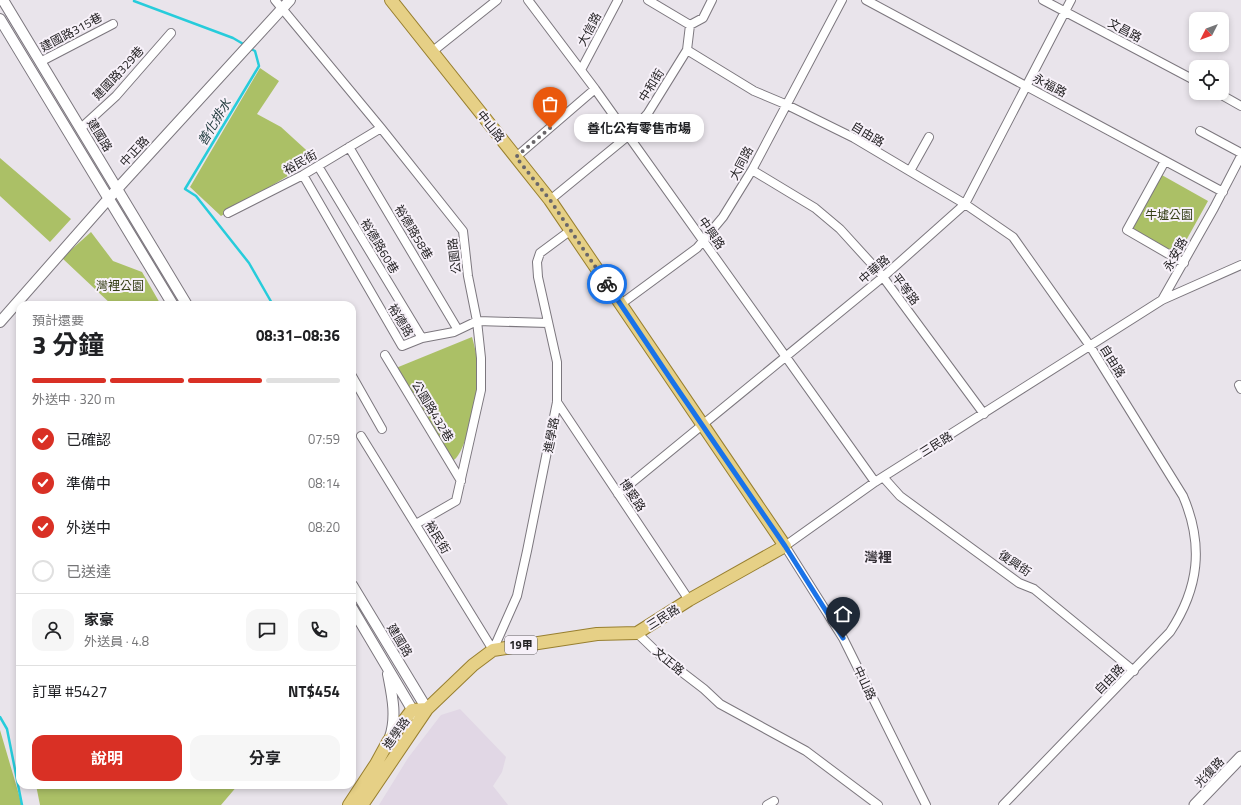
<!DOCTYPE html>
<html lang="zh-TW">
<meta charset="utf-8">
<style>
:root{--surface:#fff;--page:#f6f6f6;--text:#202124;--muted:#757577;--line:#e0e0e0;--accent:#d93025}
body{margin:0;font-family:"Titillium Web","Noto Sans TC",sans-serif;background:var(--page);color:var(--text);height:100vh;display:flex;flex-direction:column;font-size:15px;white-space:nowrap}
*{box-sizing:border-box;margin:0}
p{font-size:13px;color:var(--muted)}
.icon{flex:none;width:22px;height:22px;fill:none;stroke:currentColor;stroke-width:2;stroke-linecap:round;stroke-linejoin:round}
.map{position:relative;flex:1;overflow:hidden}
.details{position:absolute;left:16px;top:301px;width:340px;height:488px;display:flex;flex-direction:column;background:var(--surface);border-radius:12px;box-shadow:0 2px 6px #0003}
.details>*{flex:none}
.needle{width:26px;rotate:228deg}
.controls{position:absolute;left:1189px;top:12px;display:grid;gap:8px}
.controls a{display:grid;place-items:center;width:40px;height:40px;border-radius:8px;background:var(--surface);box-shadow:0 2px 6px #0003;font-size:20px}
.pin{position:absolute;display:grid;place-items:center;width:34px;height:34px;color:#fff;margin:-41px -17px;border-radius:50% 50% 50% 0;rotate:-45deg;box-shadow:0 0 4px #0007}
.pin .icon{rotate:45deg}
.courier{position:absolute;display:grid;place-items:center;width:40px;height:40px;margin:-20px;border:3px solid #1a73e8;border-radius:50%;background:#fff;color:#222;box-shadow:0 1px 5px #0007}
.bubble{position:absolute;height:28px;border-radius:12px;background:var(--surface);box-shadow:0 2px 6px #0003;font-size:13px;font-weight:700;line-height:28px;text-align:center}
.headline em{font-style:normal;font-weight:700}
.headline div{display:flex;flex-direction:column-reverse}
.headline{display:flex;align-items:center;justify-content:space-between;height:68px;padding:0 16px}
h1{font-size:26px;font-weight:700;line-height:30px}
.bar{display:grid;grid-template-columns:repeat(4,1fr);gap:6px 4px;align-content:center;height:48px;padding:0 16px}
.bar i{height:5px;border-radius:3px;background:var(--line)}
.bar .on{background:var(--accent)}
.bar p{grid-column:span 4}
.line{display:flex;align-items:center;gap:10px;padding:0 16px;border-top:1px solid var(--line)}
.line div{flex:1}
.round{display:grid;place-items:center;flex:none;width:42px;height:42px;border-radius:12px;background:var(--page)}
ol{padding:0 16px;list-style:none}
li{display:flex;align-items:center;gap:12px;height:44px}
li p{margin-inline-start:auto}
li .icon{padding:4px;border-radius:50%;background:var(--accent);color:#fff;stroke-width:4}
li:last-child{color:var(--muted)}
li i{width:22px;height:22px;border:2px solid var(--line);border-radius:50%}
.button{display:flex;gap:8px;margin-top:auto;padding:8px 16px}
.button a{flex:1;height:46px;border-radius:12px;background:var(--accent);color:#fff;font-size:16px;font-weight:700;line-height:46px;text-align:center}
.button a+a{background:var(--page);color:var(--text)}
.map>svg:first-child{display:block}
</style>
<div class="map">
<svg width="1241" height="805" viewBox="0 0 1241 805">
<rect width="100%" height="100%" fill="#e9e4eb"/>
<path fill="#e1d7e5" d="M 460,709 L 506,757 L 502,772 L 493,786 L 508,805 L 379,805 L 408,758 L 441,715 Z"/>
<path fill="#abc066" d="M 260,68 L 279,81 L 257,114 L 281,127 L 316,159 L 221,216 L 190,187 Z
M 0,158 L 71,219 L 50,242 L 0,196 Z
M 1160,174 L 1208,201 L 1178,255 L 1130,228 Z
M 91,232 L 113,261 L 142,272 L 161,305 L 112,305 L 62,258 Z
M 472,337 C 476,351 479,366 478,380 C 477,395 466,457 452,461 L 391,370 Z
M 0,730 L 22,805 L 0,805 Z
M 36,785 L 238,785 L 221,805 L 40,805 Z"/>
<g fill="none" stroke-linecap="round" stroke-linejoin="round">
<path stroke="#27ccdb" stroke-width="2.5" d="M 134,1 L 233,38 L 245,45
M 249,48 L 255,51 L 259,66 L 185,189 L 196,196 L 249,263 L 273,305
M 0,717 L 7,729 L 22,805"/>
<g stroke="#7c777e" stroke-width="10">
<path id="minor" d="M 275,0 L 381,128 L 463,231 L 468,276 L 477,321 L 481,358 L 481,390 L 456,501 L 416,524
M 528,0 L 595,89 L 875,482
M 648,0 L 690,25
M 866,0 L 1223,192
M 1043,0 L 1196,81
M 687,50 L 754,91 L 785,104 L 854,138 L 965,204 L 1013,237 L 1090,346 L 1183,496 C 1204,545 1199,588 1170,632 L 1003,805
M 433,51 L 497,0
M 40,62 L 113,24
M 581,70 L 618,0
M 1218,93 L 1241,106
M 81,128 L 116,96 L 171,33
M 1200,131 L 1241,153
M 349,147 L 458,330
M 516,157 L 595,89
M 1165,161 L 1127,230 L 1184,263
M 318,166 L 422,338
M 752,170 L 815,208 L 840,229 L 880,273 L 984,414
M 910,171 L 929,137
M 303,175 L 402,346 L 422,338 L 454,332 L 477,321 L 548,323
M 550,200 L 628,136 L 648,113 L 687,50 L 690,25 L 703,18 L 712,0
M 228,213 L 303,175 L 381,128
M 1162,300 L 1214,208 L 1241,156
M 621,304 L 697,248 L 723,217 L 752,170 L 842,0
M 385,355 L 461,481
M 352,376 L 382,429
M 1239,385 L 1241,389
M 557,402 L 689,600
M 361,436 L 493,650
M 883,477 L 900,496 L 1019,583 L 1034,589 L 1134,671
M 618,494 L 883,277 L 965,204 L 1071,0
M 637,633 L 661,656 L 704,689 L 720,704 L 806,751 L 878,805
M 493,650 L 517,596 L 527,551 L 557,402 L 557,362 L 538,277 L 537,262 L 540,253 L 571,230
M 767,805 L 774,801
M 926,805 L 843,638 L 785,546 L 875,482 L 1162,300 L 1241,265"/>
</g>
<g stroke="#7c777e" stroke-width="12">
<path id="tertiary" d="M 3,0 L 187,305
M 0,19 L 173,305
M 0,322 L 118,188 L 290,0
M 352,585 L 427,709
M 352,608 L 416,716
M 388,674 C 392,695 397,716 390,737"/>
</g>
<g stroke="#7c777e" stroke-width="13">
<path id="secondary" d="M 1195,805 L 1241,757"/>
</g>
<g stroke="#987f2f" stroke-width="14">
<path id="primary" d="M 349,805 L 376,764 L 388,742 L 412,710 L 427,709
M 362,805 L 427,709 L 473,665 L 493,650 L 597,634 L 637,633 L 689,600 L 785,546 L 550,200 L 391,0"/>
</g>
<use href="#minor" stroke="#fff" stroke-width="8"/>
<use href="#tertiary" stroke="#fff" stroke-width="10"/>
<use href="#secondary" stroke="#fff" stroke-width="11"/>
<use href="#primary" stroke="#e6d086" stroke-width="12"/>
</g>
<g fill="none" stroke-linecap="round" stroke-linejoin="round">
<path stroke="#6a676a" stroke-width="4" stroke-dasharray="0 7.2" d="M 550,128 L 516,157 L 550,200 L 607,284"/>
<path stroke="#1a73e8" stroke-width="5" d="M 607,284 L 672,381 L 785,546 L 843,638"/>
</g>
<g text-anchor="middle" dominant-baseline="central" stroke-width="4" stroke-linejoin="round" paint-order="stroke">
<rect fill="#f7f1f9" stroke="#646165" stroke-width="1" x="505" y="636" width="32" height="18" rx="3"/>
<g font-size="11" font-weight="bold" fill="#252325">
<text x="521" y="645">19甲</text>
</g>
<g font-size="12" fill="#252325" stroke="#f7f1f9">
<text transform="translate(589 29) rotate(-62)">大信路</text>
<text transform="translate(1125 30) rotate(28)">文昌路</text>
<text transform="translate(71 32) rotate(-28)">建國路315巷</text>
<text transform="translate(118 73) rotate(-47)">建國路329巷</text>
<text transform="translate(651 85) rotate(-58)">中和街</text>
<text transform="translate(1050 85) rotate(28)">永福路</text>
<text transform="translate(491 126) rotate(51)">中山路</text>
<text transform="translate(868 134) rotate(31)">自由路</text>
<text transform="translate(100 135) rotate(58)">建國路</text>
<text transform="translate(134 151) rotate(-47)">中正路</text>
<text transform="translate(300 162) rotate(-29)">裕民街</text>
<text transform="translate(741 163) rotate(-62)">大同路</text>
<text transform="translate(414 232) rotate(59)">裕德路58巷</text>
<text transform="translate(712 233) rotate(55)">中興路</text>
<text transform="translate(380 246) rotate(59)">裕德路60巷</text>
<text transform="translate(1175 254) rotate(-61)">永安路</text>
<text transform="translate(454 256) rotate(-97)">公園路</text>
<text transform="translate(874 269) rotate(-41)">中華路</text>
<text transform="translate(906 289) rotate(53)">平等路</text>
<text transform="translate(401 320) rotate(59)">裕德路</text>
<text transform="translate(1113 361) rotate(58)">自由路</text>
<text transform="translate(433 411) rotate(59)">公園路432巷</text>
<text transform="translate(551 435) rotate(-79)">進學路</text>
<text transform="translate(936 444) rotate(-32)">三民路</text>
<text transform="translate(633 495) rotate(56)">博愛路</text>
<text transform="translate(438 537) rotate(59)">裕民街</text>
<text transform="translate(1015 563) rotate(34)">復興街</text>
<text transform="translate(663 617) rotate(-32)">三民路</text>
<text transform="translate(400 640) rotate(59)">建國路</text>
<text transform="translate(669 661) rotate(40)">文正路</text>
<text transform="translate(1109 679) rotate(-46)">自由路</text>
<text transform="translate(865 683) rotate(65)">中山路</text>
<text transform="translate(396 733) rotate(-55)">進學路</text>
<text transform="translate(1209 772) rotate(-46)">光復路</text>
</g>
<g font-size="12" fill="#353e16" stroke="#f7f1f9">
<text x="1169" y="214">牛墟公園</text>
<text x="120" y="285">灣裡公園</text>
</g>
<g font-size="13" font-style="italic" fill="#274043" stroke="#f7f1f9">
<text transform="translate(214 122) rotate(-59)">善化排水</text>
</g>
<g font-size="14" font-weight="bold" fill="#353137" stroke="#f7f1f9">
<text x="878" y="556">灣裡</text>
</g>
</g>
</svg>
<div class="controls">
<a><svg class="needle" viewBox="-14 -14 28 28"><path d="M0-13l5 13h-10z" fill="#e53935"/><path d="M0 13l5-13h-10z" fill="#757577"/></svg></a>
<a><svg class="icon" aria-label="locate" viewBox="0 0 24 24"><circle cx="12" cy="12" r="6"/><path d="M12 2v4M12 18v4M2 12h4M18 12h4"/></svg></a>
</div>
<div class="pin" style="left:550px;top:128px;background:#ea580c"><svg class="icon" aria-label="bag" viewBox="0 0 24 24"><path d="M5 8h14l-1 12H6zM9 8a3 3 0 0 1 6 0"/></svg></div>
<div class="pin" style="left:843px;top:638px;background:#1f2937"><svg class="icon" aria-label="home" viewBox="0 0 24 24"><path d="M3 11l9-7 9 7M6 9v11h12V9"/></svg></div>
<div class="courier" style="left:607px;top:284px"><svg class="icon" aria-label="bike" viewBox="0 0 24 24"><circle cx="6" cy="16" r="4"/><circle cx="18" cy="16" r="4"/><path d="M6 16l4-8h5l3 8M10 8l3 8H6M13 5h3"/></svg></div>
<div class="bubble" style="left:574px;top:114px;width:130px">善化公有零售市場</div>
<section class="details">
<div class="headline"><div><h1>3 分鐘</h1><p>預計還要</p></div><em>08:31–08:36</em></div>
<div class="bar"><i class="on"></i><i class="on"></i><i class="on"></i><i></i><p>外送中 · 320 m</p></div>
<ol>
<li><svg class="icon" aria-label="check" viewBox="0 0 24 24"><path d="M5 12l5 5 9-10"/></svg>已確認<p>07:59</p></li>
<li><svg class="icon" aria-label="check" viewBox="0 0 24 24"><path d="M5 12l5 5 9-10"/></svg>準備中<p>08:14</p></li>
<li><svg class="icon" aria-label="check" viewBox="0 0 24 24"><path d="M5 12l5 5 9-10"/></svg>外送中<p>08:20</p></li>
<li><i></i>已送達</li>
</ol>
<div class="line" style="height:72px"><a class="round"><svg class="icon" aria-label="person" viewBox="0 0 24 24"><circle cx="12" cy="8" r="4"/><path d="M4 21q1-7 8-7t8 7"/></svg></a><div><b>家豪</b><p>外送員 · 4.8</p></div><a class="round"><svg class="icon" aria-label="chat" viewBox="0 0 24 24"><path d="M4 5h16v11H9l-5 4z"/></svg></a><a class="round"><svg class="icon" aria-label="phone" viewBox="0 0 24 24"><path d="M5 4h4l2 5-3 2q2 4 5 5l2-3 5 2v4C11 20 4 13 5 4z"/></svg></a></div>
<div class="line" style="height:52px"><div>訂單 #5427</div><b>NT$454</b></div>
<div class="button"><a>說明</a><a>分享</a></div>
</section>
</div>
